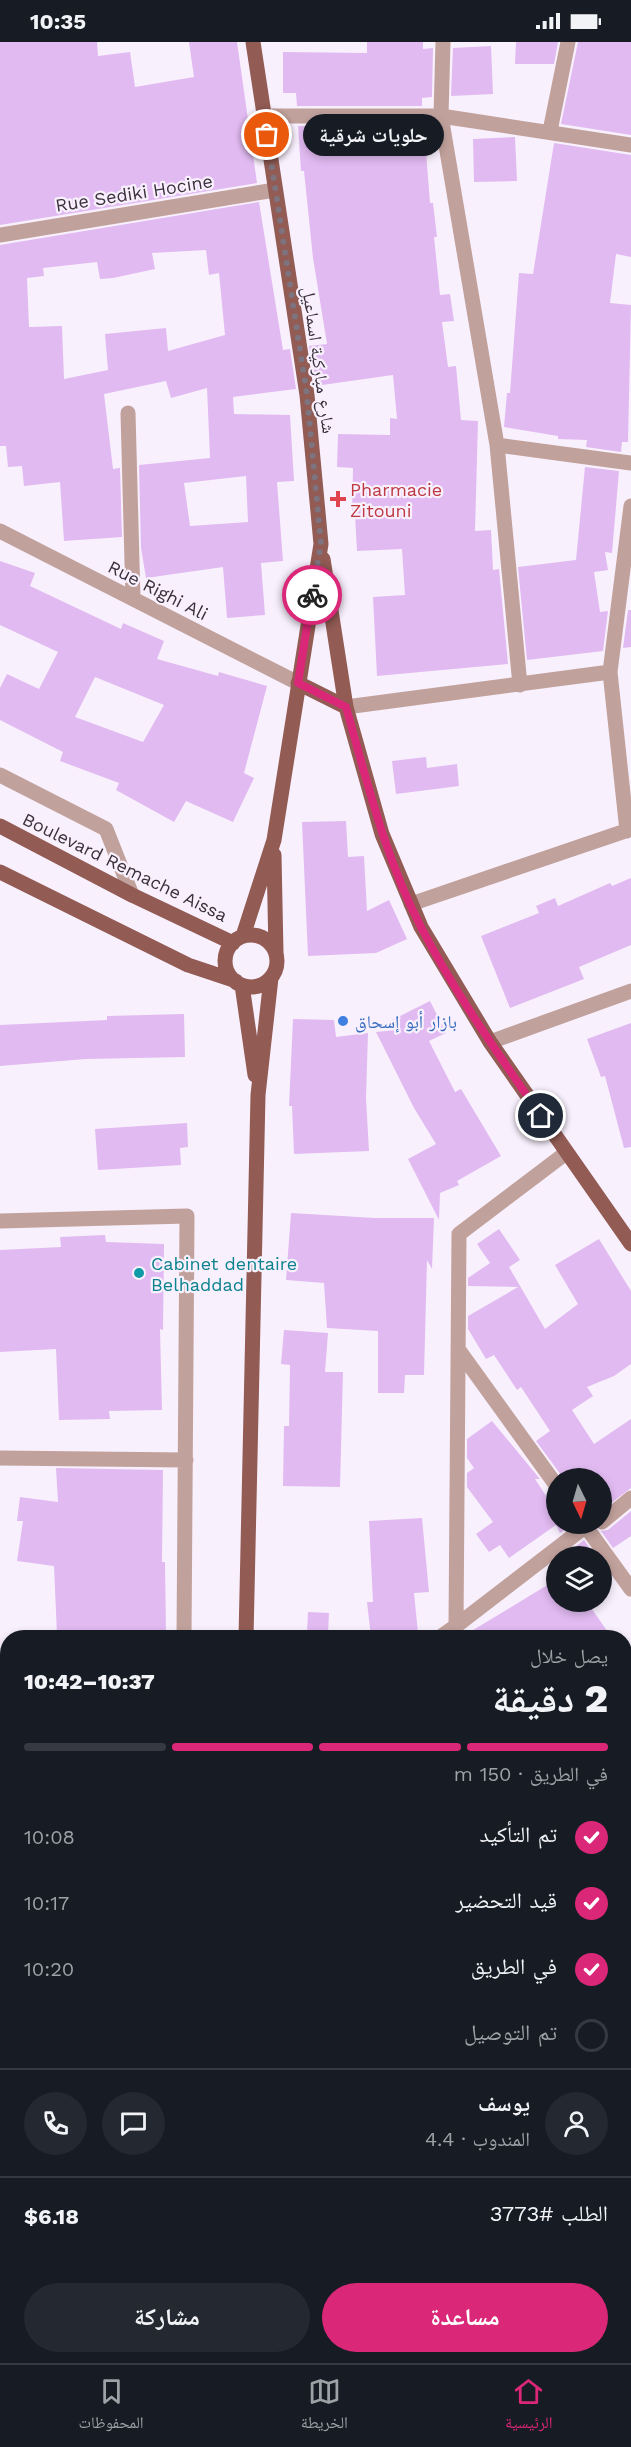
<!DOCTYPE html>
<html lang="ar">
<meta charset="utf-8">
<style>
:root{--surface:#171b24;--page:#242831;--text:#f1f3f6;--muted:#9ea1a6;--line:#363941;--accent:#db2777}
body{margin:0;font-family:"Work Sans","Noto Naskh Arabic",sans-serif;background:var(--page);color:var(--text);direction:rtl;height:100vh;display:flex;flex-direction:column;font-size:22px;white-space:nowrap}
*{box-sizing:border-box;margin:0}
p{font-size:20px;color:var(--muted)}
.icon{flex:none;width:33px;height:33px;fill:none;stroke:currentColor;stroke-width:2;stroke-linecap:round;stroke-linejoin:round}
.map{position:relative;flex:1;overflow:hidden;direction:ltr}
.sheet{position:absolute;left:0px;top:1588px;width:632px;height:734px;display:flex;flex-direction:column;background:var(--surface);border-radius:24px 24px 0 0;box-shadow:0 3px 9px #0003;direction:rtl}
.sheet>*{flex:none}
.needle{width:39px;rotate:175deg}
.tools{position:absolute;left:546px;top:1426px;display:grid;gap:12px}
.tools a{display:grid;place-items:center;width:66px;height:66px;border-radius:50%;background:var(--surface);box-shadow:0 3px 9px #0003;font-size:30px}
.pin{position:absolute;display:grid;place-items:center;width:51px;height:51px;color:#fff;margin:-26px;border:3px solid #fff;border-radius:50%;box-shadow:0 2px 6px #0007}
.courier{position:absolute;display:grid;place-items:center;width:60px;height:60px;margin:-30px;border:4px solid #db2777;border-radius:50%;background:#fff;color:#222;box-shadow:0 2px 8px #0007}
.bubble{position:absolute;height:42px;border-radius:21px;background:var(--surface);box-shadow:0 3px 9px #0003;font-size:20px;font-weight:800;line-height:42px;text-align:center;direction:rtl}
.headline em{font-style:normal;font-weight:800}
.headline div{display:flex;flex-direction:column-reverse}
.headline{display:flex;align-items:center;justify-content:space-between;height:102px;padding:0 24px}
h1{font-size:39px;font-weight:800;line-height:45px}
.bar{display:grid;grid-template-columns:repeat(4,1fr);gap:9px 6px;align-content:center;height:72px;padding:0 24px}
.bar i{height:8px;border-radius:4px;background:var(--line)}
.bar .current{background:var(--accent)}
.bar p{grid-column:span 4}
.line{display:flex;align-items:center;gap:15px;padding:0 24px;border-top:2px solid var(--line)}
.line div{flex:1}
.round{display:grid;place-items:center;flex:none;width:63px;height:63px;border-radius:32px;background:var(--page)}
ol{padding:0 24px;list-style:none}
li{display:flex;align-items:center;gap:18px;height:66px}
li p{margin-inline-start:auto}
li .icon{padding:6px;border-radius:50%;background:var(--accent);color:#fff;stroke-width:4}
li:last-child{color:var(--muted)}
li i{width:33px;height:33px;border:3px solid var(--line);border-radius:50%}
.action{display:flex;gap:12px;margin-top:auto;padding:12px 24px}
.action a{flex:1;height:69px;border-radius:36px;background:var(--accent);color:#fff;font-size:24px;font-weight:800;line-height:69px;text-align:center}
.action a+a{background:var(--page);color:var(--text)}
.status{display:flex;justify-content:space-between;align-items:center;height:42px;padding:0 30px;background:var(--surface);direction:ltr}
.status svg{height:16px;fill:currentColor}
.tabs{display:flex;justify-content:space-around;align-items:center;height:84px;border-top:2px solid var(--line);background:var(--surface);font-size:16px;color:var(--muted)}
.tabs a{display:grid;justify-items:center;gap:3px}
.tabs .current{color:var(--accent)}
.map>svg:first-child{display:block}
</style>
<div class="status"><b>10:35</b><svg viewBox="0 0 49 12"><path d="M0 12V9h3v3zM5 12V6h3v6zM10 12V3h3v9zM15 12V0h3v12zM26 1h20v11H26zM47 4h2v5h-2z"/></svg></div>
<div class="map">
<svg width="631" height="2321" viewBox="0 0 631 2321">
<rect width="100%" height="100%" fill="#f9f0fd"/>
<path fill="#e1baf1" fill-rule="evenodd" d="M 0,0 L 97,0 L 98,14 L 130,10 L 135,45 L 194,35 L 189,0 L 237,0 L 257,141 L 0,183 Z
M 367,0 L 423,0 L 423,7 L 433,6 L 432,55 L 422,56 L 422,64 L 297,64 L 296,51 L 283,51 L 283,10 L 367,11 Z
M 516,0 L 558,0 L 554,22 L 515,22 Z
M 578,0 L 631,0 L 631,93 L 561,82 Z
M 491,4 L 493,52 L 451,54 L 453,6 Z
M 298,84 L 424,84 L 430,161 L 433,161 L 437,195 L 434,195 L 440,253 L 450,252 L 454,279 L 442,280 L 448,325 L 456,324 L 461,378 L 478,379 L 475,489 L 491,488 L 493,528 L 499,527 L 508,622 L 377,634 L 373,555 L 405,553 L 402,507 L 357,509 L 355,473 L 352,473 L 353,426 L 337,425 L 338,392 L 390,393 L 390,376 L 397,377 L 393,333 L 315,344 L 309,304 L 327,302 L 313,216 L 304,129 L 301,129 Z
M 515,95 L 517,139 L 474,140 L 473,97 Z
M 554,101 L 631,113 L 631,215 L 616,212 L 610,261 L 631,263 L 628,400 L 622,400 L 621,410 L 586,405 L 587,398 L 558,397 L 558,394 L 504,385 L 507,351 L 510,351 L 519,231 L 533,232 Z
M 259,160 L 283,308 L 290,307 L 296,347 L 233,355 L 234,372 L 290,373 L 294,439 L 277,440 L 283,519 L 261,521 L 265,573 L 227,576 L 223,525 L 146,536 L 141,506 L 139,423 L 210,416 L 207,346 L 171,356 L 166,339 L 104,352 L 113,427 L 120,426 L 122,495 L 64,499 L 60,440 L 24,444 L 22,424 L 8,425 L 6,404 L 0,404 L 0,203 ZM 206,208 L 209,233 L 219,231 L 225,293 L 168,309 L 166,286 L 105,292 L 108,328 L 64,337 L 62,284 L 29,285 L 27,236 L 44,234 L 43,226 L 97,220 L 100,237 L 113,236 L 155,227 L 152,211 ZM 246,434 L 248,480 L 190,484 L 184,441 Z
M 585,425 L 619,429 L 612,511 L 605,510 L 608,528 L 594,530 L 600,570 L 608,569 L 603,609 L 527,618 L 518,525 L 576,518 Z
M 0,519 L 35,531 L 30,544 L 121,587 L 123,581 L 164,599 L 157,617 L 218,634 L 219,630 L 267,644 L 244,731 L 254,736 L 233,780 L 186,759 L 174,780 L 116,748 L 119,741 L 60,719 L 63,710 L 0,678 L 0,646 L 7,632 L 39,647 L 58,610 L 0,583 ZM 95,635 L 164,663 L 143,700 L 75,675 Z
M 628,568 L 631,568 L 631,605 L 623,606 Z
M 426,715 L 427,726 L 457,722 L 459,744 L 396,752 L 392,719 Z
M 346,779 L 348,815 L 364,814 L 367,869 L 389,858 L 407,897 L 376,911 L 308,914 L 302,780 Z
M 631,836 L 631,903 L 579,925 L 584,937 L 510,966 L 481,894 L 539,871 L 536,864 L 555,856 L 558,864 L 610,841 L 612,844 Z
M 430,959 L 446,991 L 429,999 L 455,1050 L 461,1047 L 501,1114 L 457,1139 L 459,1143 L 440,1151 L 439,1178 L 408,1117 L 436,1102 L 414,1066 L 376,990 L 396,988 L 392,978 Z
M 184,972 L 185,1015 L 86,1017 L 0,1024 L 0,983 L 107,978 L 107,974 Z
M 293,977 L 334,978 L 336,995 L 368,991 L 366,1056 L 369,1109 L 294,1112 L 292,1064 L 289,1064 Z
M 631,981 L 631,1105 L 624,1106 L 605,1034 L 601,1035 L 587,997 Z
M 187,1081 L 188,1105 L 180,1106 L 181,1123 L 98,1128 L 95,1087 Z
M 291,1171 L 375,1176 L 434,1176 L 432,1227 L 427,1218 L 424,1333 L 405,1333 L 404,1351 L 378,1351 L 378,1289 L 327,1286 L 324,1241 L 286,1238 Z
M 499,1187 L 520,1218 L 509,1225 L 545,1287 L 578,1262 L 555,1223 L 599,1197 L 631,1249 L 631,1322 L 614,1334 L 587,1345 L 593,1354 L 572,1368 L 594,1402 L 631,1377 L 631,1446 L 602,1468 L 602,1437 L 564,1437 L 536,1399 L 550,1389 L 521,1345 L 517,1348 L 494,1313 L 486,1317 L 468,1287 L 468,1274 L 518,1245 L 468,1244 L 468,1236 L 490,1221 L 477,1202 Z
M 105,1193 L 106,1200 L 164,1202 L 163,1288 L 160,1287 L 162,1368 L 109,1369 L 110,1377 L 59,1378 L 56,1307 L 0,1310 L 0,1208 L 61,1205 L 60,1195 Z
M 284,1288 L 328,1291 L 325,1330 L 343,1330 L 340,1445 L 283,1444 L 284,1384 L 289,1384 L 290,1323 L 281,1322 Z
M 492,1379 L 540,1437 L 535,1437 L 556,1469 L 556,1482 L 573,1482 L 560,1491 L 556,1483 L 509,1516 L 500,1503 L 489,1510 L 476,1492 L 493,1480 L 467,1445 L 467,1431 L 474,1426 L 467,1416 L 467,1397 Z
M 56,1426 L 163,1428 L 162,1520 L 165,1520 L 166,1591 L 57,1593 L 54,1524 L 17,1519 L 23,1479 L 17,1479 L 20,1455 L 58,1460 Z
M 631,1469 L 631,1494 L 613,1506 L 601,1489 L 608,1488 Z
M 422,1476 L 429,1550 L 414,1551 L 418,1591 L 371,1595 L 367,1560 L 373,1560 L 369,1479 Z
M 584,1498 L 596,1515 L 574,1515 L 570,1509 Z
M 549,1542 L 556,1554 L 556,1560 L 587,1560 L 612,1596 L 460,1596 Z
M 308,1570 L 329,1571 L 328,1592 L 307,1591 Z"/>
<g fill="none" stroke-linecap="round" stroke-linejoin="round">
<path stroke="#c1a19c" stroke-width="15" d="M 443,0 L 441,74 L 497,403 L 520,643
M 264,74 L 441,74 L 631,103
M 550,89 L 568,0
M 0,193 L 275,148
M 128,371 L 133,557
M 497,403 L 631,421
M 0,489 L 298,641
M 610,630 L 631,464
M 346,665 L 610,630 L 627,789
M 0,733 L 106,787 L 132,853
M 411,862 L 631,787
M 490,1000 L 631,949
M 0,1179 L 187,1174 L 184,1596
M 458,1307 L 556,1443
M 0,1416 L 186,1418
M 602,1480 L 631,1456
M 584,1482 L 631,1547
M 456,1584 L 586,1484
M 439,1596 L 456,1584 L 459,1192 L 566,1111
M 624,1679 L 631,1673
M 624,1839 L 631,1835
M 0,1889 L 8,1889
M 0,2212 L 8,2205"/>
<path stroke="#925b54" stroke-width="15" d="M 323,517 L 346,665
M 298,641 L 346,665 L 382,792 L 421,885 L 490,1000 L 631,1202
M 0,784 L 132,853 L 233,901
M 274,813 L 276,911
M 0,830 L 188,923 L 236,939
M225 919a26 26 0 1 1 52 0a26 26 0 1 1-52 0Z
M 243,894 L 274,798 L 321,502 L 307,353 L 253,0
M 242,943 L 255,1033
M 246,1596 L 258,1053 L 271,936
M 0,1641 L 8,1641
M 244,2314 L 245,2321
M 296,2314 L 296,2321"/>
</g>
<g fill="none" stroke-linecap="round" stroke-linejoin="round">
<path stroke="#7d7480" stroke-width="6" stroke-dasharray="0 10.8" d="M 267,93 L 307,353 L 321,502 L 312,553"/>
<path stroke="#db2777" stroke-width="8" d="M 312,553 L 298,641 L 346,665 C 367,739 385,816 421,885 C 455,951 499,1013 541,1074"/>
</g>
<path fill="#e0444e" stroke="#f9f0fd" stroke-width="2" d="M335 448h6v6h6v6h-6v6h-6v-6h-6v-6h6z"/>
<circle fill="#3f7fe0" stroke="#f9f0fd" stroke-width="2" cx="343" cy="979" r="6"/>
<circle fill="#0f9aa8" stroke="#f9f0fd" stroke-width="2" cx="139" cy="1231" r="6"/>
<g text-anchor="middle" dominant-baseline="central" stroke-width="4.5" stroke-linejoin="round" paint-order="stroke">
<g font-size="18" fill="#3a313d" stroke="#f9f0fd">
<text transform="translate(134 151) rotate(-9)">Rue Sediki Hocine</text>
<text transform="translate(319 318) rotate(82)">شارع مباركية اسماعيل</text>
<text transform="translate(158 548) rotate(27)">Rue Righi Ali</text>
<text transform="translate(125 825) rotate(26)">Boulevard Remache Aissa</text>
</g>
<g font-size="18" fill="#be3a42" stroke="#f9f0fd" text-anchor="start">
<text x="350" y="447">Pharmacie<tspan x="350" dy="21">Zitouni</tspan></text>
</g>
<g font-size="18" fill="#366cbe" stroke="#f9f0fd" text-anchor="start">
<text x="355" y="979">بازار أبو إسحاق</text>
</g>
<g font-size="18" fill="#0d838f" stroke="#f9f0fd" text-anchor="start">
<text x="151" y="1221">Cabinet dentaire<tspan x="151" dy="21">Belhaddad</tspan></text>
</g>
</g>
</svg>
<div class="tools">
<a><svg class="needle" viewBox="-14 -14 28 28"><path d="M0-13l5 13h-10z" fill="#e53935"/><path d="M0 13l5-13h-10z" fill="#9ea1a6"/></svg></a>
<a><svg class="icon" aria-label="layers" viewBox="0 0 24 24"><path d="M12 4l9 5-9 5-9-5zM3 14l9 5 9-5"/></svg></a>
</div>
<div class="pin" style="left:267px;top:93px;background:#ea580c"><svg class="icon" aria-label="bag" viewBox="0 0 24 24"><path d="M5 8h14l-1 12H6zM9 8a3 3 0 0 1 6 0"/></svg></div>
<div class="pin" style="left:541px;top:1074px;background:#1f2937"><svg class="icon" aria-label="home" viewBox="0 0 24 24"><path d="M3 11l9-7 9 7M6 9v11h12V9"/></svg></div>
<div class="courier" style="left:312px;top:553px"><svg class="icon" aria-label="bike" viewBox="0 0 24 24"><circle cx="6" cy="16" r="4"/><circle cx="18" cy="16" r="4"/><path d="M6 16l4-8h5l3 8M10 8l3 8H6M13 5h3"/></svg></div>
<div class="bubble" style="left:303px;top:72px;width:141px">حلويات شرقية</div>
<section class="sheet">
<div class="headline"><div><h1>2 دقيقة</h1><p>يصل خلال</p></div><em>10:37–10:42</em></div>
<div class="bar"><i class="current"></i><i class="current"></i><i class="current"></i><i></i><p>في الطريق · 150 m</p></div>
<ol>
<li><svg class="icon" aria-label="check" viewBox="0 0 24 24"><path d="M5 12l5 5 9-10"/></svg>تم التأكيد<p>10:08</p></li>
<li><svg class="icon" aria-label="check" viewBox="0 0 24 24"><path d="M5 12l5 5 9-10"/></svg>قيد التحضير<p>10:17</p></li>
<li><svg class="icon" aria-label="check" viewBox="0 0 24 24"><path d="M5 12l5 5 9-10"/></svg>في الطريق<p>10:20</p></li>
<li><i></i>تم التوصيل</li>
</ol>
<div class="line" style="height:108px"><a class="round"><svg class="icon" aria-label="person" viewBox="0 0 24 24"><circle cx="12" cy="8" r="4"/><path d="M4 21q1-7 8-7t8 7"/></svg></a><div><b>يوسف</b><p>المندوب · 4.4</p></div><a class="round"><svg class="icon" aria-label="chat" viewBox="0 0 24 24"><path d="M4 5h16v11H9l-5 4z"/></svg></a><a class="round"><svg class="icon" aria-label="phone" viewBox="0 0 24 24"><path d="M5 4h4l2 5-3 2q2 4 5 5l2-3 5 2v4C11 20 4 13 5 4z"/></svg></a></div>
<div class="line" style="height:78px"><div>الطلب #3773</div><b>$6.18</b></div>
<div class="action"><a>مساعدة</a><a>مشاركة</a></div>
</section>
</div>
<nav class="tabs">
<a class="current"><svg class="icon" aria-label="home" viewBox="0 0 24 24"><path d="M3 11l9-7 9 7M6 9v11h12V9"/></svg>الرئيسية</a>
<a><svg class="icon" aria-label="map" viewBox="0 0 24 24"><path d="M3 6l6-2 6 2 6-2v14l-6 2-6-2-6 2zM9 4v14M15 6v14"/></svg>الخريطة</a>
<a><svg class="icon" aria-label="saved" viewBox="0 0 24 24"><path d="M7 4h10v16l-5-4-5 4z"/></svg>المحفوظات</a>
</nav>
